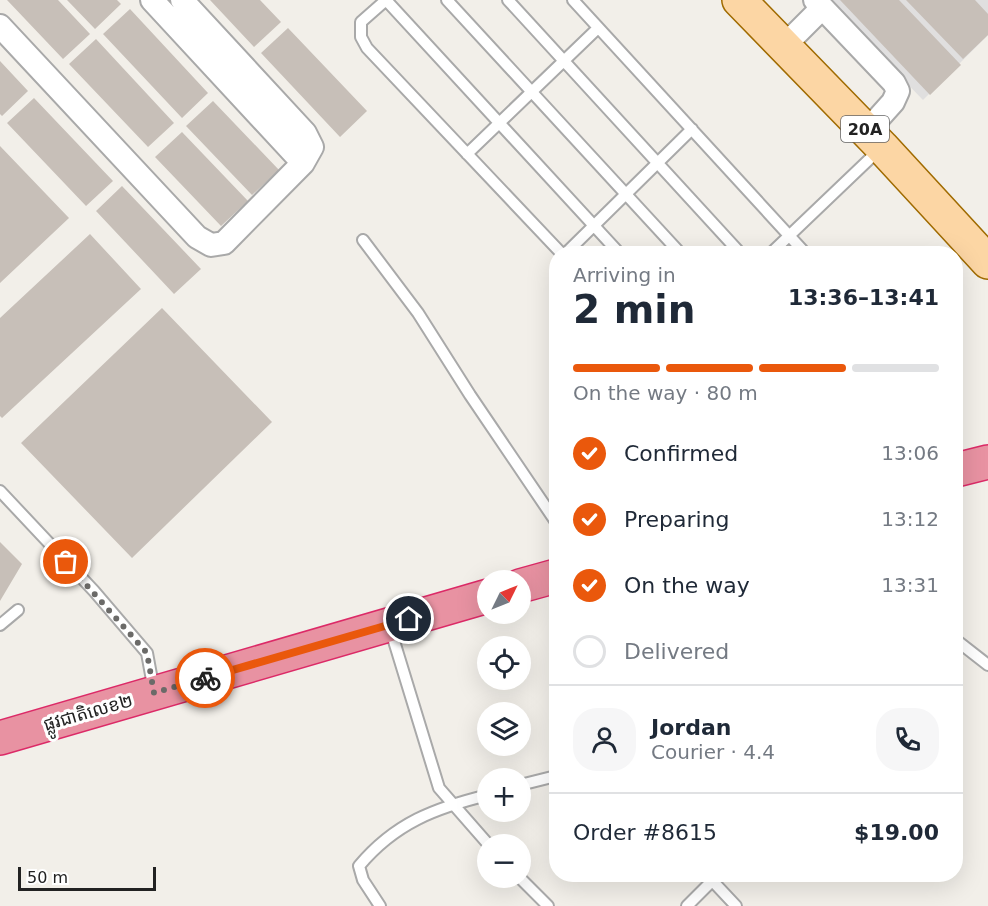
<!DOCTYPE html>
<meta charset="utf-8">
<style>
:root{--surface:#fff;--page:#f6f6f7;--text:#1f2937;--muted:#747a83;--line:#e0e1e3;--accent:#ea580c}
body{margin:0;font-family:"DejaVu Sans","Noto Sans Khmer",sans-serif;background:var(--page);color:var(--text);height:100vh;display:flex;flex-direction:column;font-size:22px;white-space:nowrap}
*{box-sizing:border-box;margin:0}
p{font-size:20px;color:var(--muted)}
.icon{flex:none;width:33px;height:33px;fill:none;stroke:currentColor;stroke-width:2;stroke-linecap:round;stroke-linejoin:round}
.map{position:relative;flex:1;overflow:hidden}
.details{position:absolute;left:549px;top:246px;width:414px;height:636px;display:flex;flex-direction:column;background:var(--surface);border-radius:24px;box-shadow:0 6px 24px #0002}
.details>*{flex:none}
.needle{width:39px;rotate:47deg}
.fabs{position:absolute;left:477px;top:570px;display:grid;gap:12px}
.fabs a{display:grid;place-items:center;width:54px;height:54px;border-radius:50%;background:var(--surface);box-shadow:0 6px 24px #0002;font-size:30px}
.scale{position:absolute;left:18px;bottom:15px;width:138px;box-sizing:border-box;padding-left:6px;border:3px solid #222;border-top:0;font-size:16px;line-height:21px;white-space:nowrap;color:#222;-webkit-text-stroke:4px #fff;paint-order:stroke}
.pin{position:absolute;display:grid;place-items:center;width:51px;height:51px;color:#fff;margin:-26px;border:3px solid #fff;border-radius:50%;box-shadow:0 2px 6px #0007}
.courier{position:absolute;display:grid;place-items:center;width:60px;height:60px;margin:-30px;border:4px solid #ea580c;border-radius:50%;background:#fff;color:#222;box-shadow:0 2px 8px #0007}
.overview em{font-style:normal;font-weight:600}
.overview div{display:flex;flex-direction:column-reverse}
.overview{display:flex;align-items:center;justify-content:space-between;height:102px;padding:0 24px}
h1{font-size:39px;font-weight:600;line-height:45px}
.bar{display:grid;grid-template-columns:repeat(4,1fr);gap:9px 6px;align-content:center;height:72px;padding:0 24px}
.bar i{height:8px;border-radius:4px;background:var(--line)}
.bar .on{background:var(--accent)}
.bar p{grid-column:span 4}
.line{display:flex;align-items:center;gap:15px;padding:0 24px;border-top:2px solid var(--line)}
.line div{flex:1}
.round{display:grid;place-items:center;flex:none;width:63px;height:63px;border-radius:24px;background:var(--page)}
ol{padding:0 24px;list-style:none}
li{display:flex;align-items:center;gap:18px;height:66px}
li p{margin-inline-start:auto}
li .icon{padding:6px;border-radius:50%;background:var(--accent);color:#fff;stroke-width:4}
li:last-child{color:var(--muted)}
li i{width:33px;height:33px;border:3px solid var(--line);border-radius:50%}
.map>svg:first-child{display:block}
</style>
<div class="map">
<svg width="988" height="906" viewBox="0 0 988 906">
<rect width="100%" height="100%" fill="#f2efe9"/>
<path fill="#e0dfdf" d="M 827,0 L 988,0 L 988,35 L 923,100 Z"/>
<path fill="#c7bfb8" d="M 7,0 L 58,0 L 90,34 L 63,59 Z
M 67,0 L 117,0 L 121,4 L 95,29 Z
M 210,0 L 260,0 L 281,22 L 254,47 Z
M 840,0 L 899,0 L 961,65 L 930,95 Z
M 906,0 L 975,0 L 988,14 L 988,35 L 963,59 Z
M 130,9 L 208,93 L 182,118 L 103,34 Z
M 288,28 L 367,111 L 340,137 L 261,53 Z
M 96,39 L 174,123 L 148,147 L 69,64 Z
M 0,61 L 28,91 L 2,116 L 0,114 Z
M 34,98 L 113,181 L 86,206 L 7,123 Z
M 213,101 L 279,170 L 252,195 L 186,126 Z
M 182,132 L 248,201 L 221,226 L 155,157 Z
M 0,146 L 69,218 L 0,283 Z
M 122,186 L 201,269 L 174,294 L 96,211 Z
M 90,234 L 141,289 L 2,418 L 0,416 L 0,318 Z
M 162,308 L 272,422 L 132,558 L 21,443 Z
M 0,542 L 22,564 L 0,601 Z"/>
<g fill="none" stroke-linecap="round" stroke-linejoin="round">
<g stroke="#a9a9a9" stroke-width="14">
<path id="lane" d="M 386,0 L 620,254
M 386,0 L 361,22 L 361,37 L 367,48 L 562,254
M 447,0 L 681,254
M 508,0 L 741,254
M 573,0 L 806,254
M 467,154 L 598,28
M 363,240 L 418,313 L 470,395 L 556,522
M 565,254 L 692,129
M 770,254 L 880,149
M 0,491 L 94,591 L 147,653 L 154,691
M 0,625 L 18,610
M 390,628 L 439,788 L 488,844
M 956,640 L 988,665
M 520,785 L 556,776
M 706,874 L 736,906
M 520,878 L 548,906
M 380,906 L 363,880 L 359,866 C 395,823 435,808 488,795
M 687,906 L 712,881"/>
</g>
<g stroke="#a9a9a9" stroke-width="26">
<path id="street" d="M 152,0 L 303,163
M 815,0 L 894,83 L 898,91 L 893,102 L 867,131
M 0,26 L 197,237 L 211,245 L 224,243 L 303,163 L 312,147 L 305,133 L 182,0
M 784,46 L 822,8"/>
</g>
<g stroke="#a06b00" stroke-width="36">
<path id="primary" d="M 739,0 L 882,147 L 988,262"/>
</g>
<g stroke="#dc2a67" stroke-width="36">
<path id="highway" d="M 956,470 L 988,462
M 520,586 L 556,576
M 0,738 L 488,596"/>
</g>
<use href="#lane" stroke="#fff" stroke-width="10"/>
<use href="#street" stroke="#fff" stroke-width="22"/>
<use href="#primary" stroke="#fcd6a4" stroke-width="33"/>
<use href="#highway" stroke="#e892a2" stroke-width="33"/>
</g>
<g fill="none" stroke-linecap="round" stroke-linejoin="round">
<path stroke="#6b6a68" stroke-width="6" stroke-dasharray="0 10.8" d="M 66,562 L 147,653 L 154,693 L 205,678"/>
<path stroke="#ea580c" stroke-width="8" d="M 205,678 L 409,619"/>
</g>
<g text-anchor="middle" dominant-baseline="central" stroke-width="6" stroke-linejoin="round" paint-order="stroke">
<rect fill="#fff" stroke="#646464" stroke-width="1.5" x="841" y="116" width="48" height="26" rx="4.5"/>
<g font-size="16" font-weight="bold" fill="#222">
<text x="865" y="129">20A</text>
</g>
<g font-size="18" fill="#222" stroke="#fff">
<text transform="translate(88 712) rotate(-16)">ផ្លូវជាតិលេខ២</text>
</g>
</g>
</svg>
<div class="fabs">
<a><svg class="needle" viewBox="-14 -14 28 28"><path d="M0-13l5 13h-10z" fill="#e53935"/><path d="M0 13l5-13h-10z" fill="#747a83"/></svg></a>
<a><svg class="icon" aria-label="locate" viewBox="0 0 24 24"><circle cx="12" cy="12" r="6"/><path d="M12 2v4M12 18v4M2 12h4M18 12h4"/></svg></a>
<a><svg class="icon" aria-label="layers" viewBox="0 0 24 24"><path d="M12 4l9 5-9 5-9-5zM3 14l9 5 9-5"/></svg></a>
<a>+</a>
<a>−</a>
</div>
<div class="scale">50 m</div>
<div class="pin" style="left:66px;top:562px;background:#ea580c"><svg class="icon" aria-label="bag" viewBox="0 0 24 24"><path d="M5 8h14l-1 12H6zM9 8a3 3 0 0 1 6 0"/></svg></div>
<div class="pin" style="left:409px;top:619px;background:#1f2937"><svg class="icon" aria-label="home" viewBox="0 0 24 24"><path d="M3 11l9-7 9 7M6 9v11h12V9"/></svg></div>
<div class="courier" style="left:205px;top:678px"><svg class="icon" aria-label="bike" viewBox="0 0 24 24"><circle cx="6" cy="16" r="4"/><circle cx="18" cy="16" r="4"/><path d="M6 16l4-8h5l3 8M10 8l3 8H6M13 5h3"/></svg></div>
<section class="details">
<div class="overview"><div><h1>2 min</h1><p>Arriving in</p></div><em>13:36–13:41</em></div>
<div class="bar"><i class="on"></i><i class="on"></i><i class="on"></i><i></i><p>On the way · 80 m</p></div>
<ol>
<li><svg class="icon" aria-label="check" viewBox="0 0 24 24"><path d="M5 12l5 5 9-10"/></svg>Confirmed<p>13:06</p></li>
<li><svg class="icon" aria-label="check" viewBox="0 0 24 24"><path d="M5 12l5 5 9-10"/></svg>Preparing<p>13:12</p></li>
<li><svg class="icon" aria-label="check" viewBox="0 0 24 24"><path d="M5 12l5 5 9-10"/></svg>On the way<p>13:31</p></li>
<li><i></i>Delivered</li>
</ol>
<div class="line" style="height:108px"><a class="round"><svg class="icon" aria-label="person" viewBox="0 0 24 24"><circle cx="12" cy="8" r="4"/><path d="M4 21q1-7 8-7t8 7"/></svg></a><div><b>Jordan</b><p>Courier · 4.4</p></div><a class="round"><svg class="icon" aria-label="phone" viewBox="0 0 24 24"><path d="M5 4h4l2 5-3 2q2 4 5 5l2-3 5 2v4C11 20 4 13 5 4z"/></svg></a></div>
<div class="line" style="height:78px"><div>Order #8615</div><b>$19.00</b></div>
</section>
</div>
